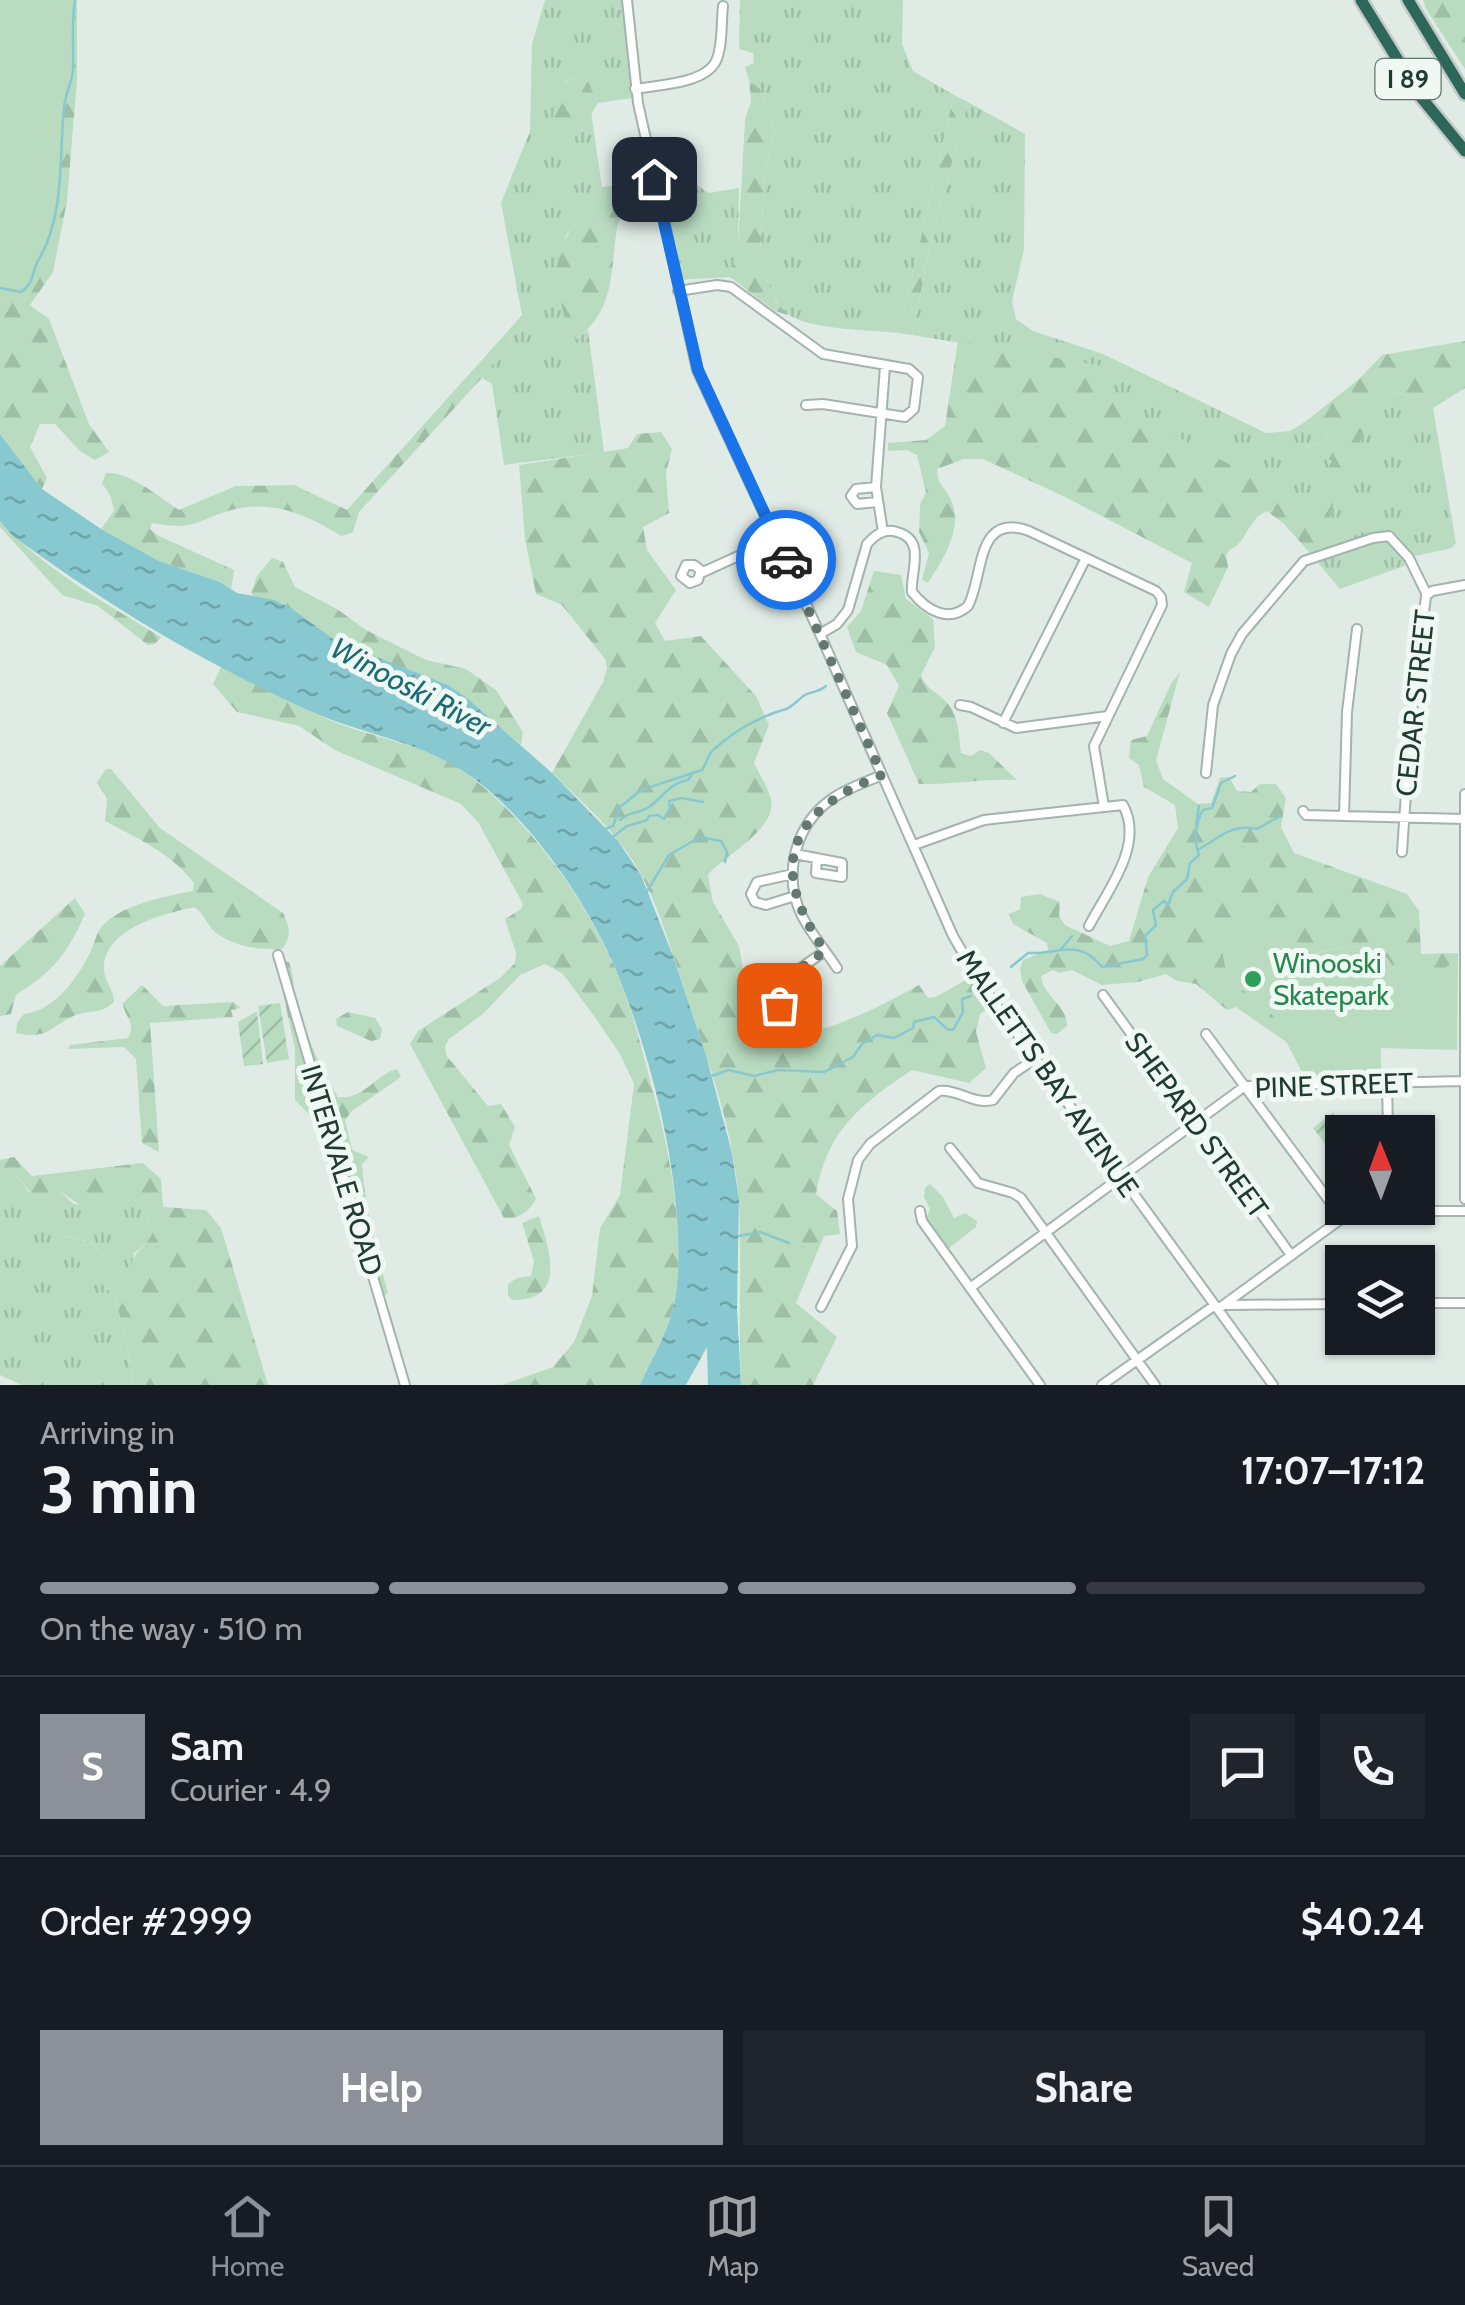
<!DOCTYPE html>
<meta charset="utf-8">
<style>
:root{--surface:#171b24;--page:#20242c;--text:#f1f3f6;--muted:#9ea1a6;--line:#363941;--accent:#8c9099}
body{margin:0;font-family:Cabin,sans-serif;background:var(--page);color:var(--text);height:100vh;display:flex;flex-direction:column;font-size:38px;white-space:nowrap}
*{box-sizing:border-box;margin:0}
p{font-size:32px;color:var(--muted)}
.icon{flex:none;width:55px;height:55px;fill:none;stroke:currentColor;stroke-width:2;stroke-linecap:round;stroke-linejoin:round}
.map{position:relative;height:1385px;overflow:hidden}
.drawer{display:flex;flex-direction:column;background:var(--surface);flex:1}
.drawer>*{flex:none}
.needle{width:65px;rotate:359deg}
.buttons{position:absolute;left:1325px;top:1115px;display:grid;gap:20px}
.buttons a{display:grid;place-items:center;width:110px;height:110px;border-radius:0px;background:var(--surface);box-shadow:0 2px 8px #0004;font-size:50px}
.pin{position:absolute;display:grid;place-items:center;width:85px;height:85px;color:#fff;margin:-42px;border-radius:20px;box-shadow:0 5px 15px #0006}
.courier{position:absolute;display:grid;place-items:center;width:100px;height:100px;margin:-50px;border:8px solid #1a73e8;border-radius:50%;background:#fff;color:#222;box-shadow:0 2px 12px #0007}
.headline em{font-style:normal;font-weight:700}
.headline div{display:flex;flex-direction:column-reverse}
.headline{display:flex;align-items:center;justify-content:space-between;height:170px;padding:0 40px}
h1{font-size:65px;font-weight:700;line-height:75px}
.bar{display:grid;grid-template-columns:repeat(4,1fr);gap:15px 10px;align-content:center;height:120px;padding:0 40px}
.bar i{height:12px;border-radius:8px;background:var(--line)}
.bar .current{background:var(--accent)}
.bar p{grid-column:span 4}
.line{display:flex;align-items:center;gap:25px;padding:0 40px;border-top:2px solid var(--line)}
.line div{flex:1}
.round{display:grid;place-items:center;flex:none;width:105px;height:105px;border-radius:0px;background:var(--page)}
.primary-button{display:flex;gap:20px;margin-top:auto;padding:20px 40px}
.primary-button a{flex:1;height:115px;border-radius:0px;background:var(--accent);color:#fff;font-size:40px;font-weight:700;line-height:115px;text-align:center}
.primary-button a+a{background:var(--page);color:var(--text)}
.tab-bar{display:flex;justify-content:space-around;align-items:center;height:140px;border-top:2px solid var(--line);background:var(--surface);font-size:28px;color:var(--muted)}
.tab-bar a{display:grid;justify-items:center;gap:5px}
.tab-bar .current{color:var(--accent)}
.map>svg:first-child{display:block}
</style>
<div class="map">
<svg width="1465" height="1385" viewBox="0 0 1465 1385">
<defs>
<pattern id="grass-tufts" width="24" height="20" patternUnits="userSpaceOnUse" patternTransform="scale(2.5)"><rect width="24" height="20" fill="#b9dcc1"/><path d="M3 7l-1-3M5 7V3M7 7l1-3M15 17l-1-3M17 17v-4M19 17l1-3" fill="none" stroke="#9fbea6"/></pattern>
<pattern id="forest-firs" width="22" height="20" patternUnits="userSpaceOnUse" patternTransform="scale(2.5)"><rect width="22" height="20" fill="#b9dcc1"/><path d="M5 1l3.5 6h-7zM16 11l3.5 6h-7z" fill="#9fbea6"/></pattern>
<pattern id="garden-furrows" width="10" height="10" patternUnits="userSpaceOnUse" patternTransform="scale(2.5)"><rect width="10" height="10" fill="#b9dcc1"/><path d="M-1 1l2-2M0 10L10 0M9 11l2-2" fill="none" stroke="#9fbea6"/></pattern>
<pattern id="water-ripples" width="26" height="14" patternUnits="userSpaceOnUse" patternTransform="scale(2.5)"><rect width="26" height="14" fill="#88c8d0"/><path d="M2 4q2-2 4 0t4 0M15 11q2-2 4 0t4 0" fill="none" stroke="#6fa4a9"/></pattern>
</defs>
<rect width="100%" height="100%" fill="#e0ebe6"/>
<path fill="url(#grass-tufts)" d="M 545,0 L 623,0 L 632,98 L 598,103 L 586,77 L 581,75 L 566,81 L 557,98 L 582,130 L 591,112 L 602,187 L 565,237 L 577,339 L 588,330 L 604,452 L 504,465 L 492,384 L 482,378 L 512,340 L 507,332 L 522,315 L 501,203 L 530,131 L 532,44 Z
M 740,0 L 903,0 L 902,44 L 913,71 L 954,95 L 899,333 C 871,330 807,330 786,313 C 775,304 771,290 766,277 L 759,274 L 757,258 L 760,254 L 765,172 L 775,130 L 760,89 L 749,81 L 745,67 L 754,63 L 753,53 L 739,49 Z
M 968,102 L 1025,134 L 1024,249 L 1012,301 L 1016,319 L 1033,331 L 1103,354 L 1266,433 L 1290,431 L 1305,422 L 1320,427 L 1328,435 L 1326,441 L 1306,447 L 1295,467 L 1321,455 L 1332,461 L 1313,495 L 1293,498 L 1094,393 L 1100,366 L 912,335 L 931,241 Z
M 652,157 L 688,157 L 696,184 L 708,193 L 739,188 L 738,244 L 730,277 L 679,280 Z
M 1394,392 L 1427,398 L 1433,408 L 1456,543 L 1452,548 L 1415,556 L 1404,566 L 1340,589 L 1310,553 L 1323,548 L 1336,491 L 1382,395 Z
M 0,1174 L 18,1177 L 29,1193 L 58,1190 L 74,1204 L 103,1207 L 131,1198 L 142,1204 L 153,1232 L 149,1241 L 134,1253 L 130,1273 L 121,1273 C 92,1251 107,1241 62,1236 L 60,1241 L 114,1296 L 126,1336 L 133,1385 L 22,1385 L 0,1375 Z"/>
<path fill="url(#forest-firs)" d="M 59,0 L 77,0 L 77,80 L 67,201 L 53,272 L 30,305 L 49,319 L 89,424 L 109,452 L 95,460 L 80,451 L 55,424 L 40,424 L 30,447 L 47,478 L 42,489 L 0,434 L 0,263 Z
M 1423,0 L 1465,0 L 1465,69 L 1426,9 Z
M 581,74 L 586,77 L 598,103 L 582,130 L 565,147 L 557,147 C 550,130 551,96 566,82 C 567,81 580,75 581,74 Z
M 749,81 L 760,89 L 775,130 L 765,172 L 760,254 L 757,259 L 759,273 L 766,277 L 776,302 L 788,315 L 775,311 L 730,277 L 738,244 L 745,120 L 751,101 Z
M 954,95 L 968,102 L 931,241 L 912,335 L 899,333 Z
M 618,185 L 625,189 C 629,203 620,214 617,228 C 610,272 616,308 577,339 C 566,328 565,318 561,303 C 549,248 570,230 602,187 Z
M 507,332 L 512,340 L 482,378 L 359,512 L 353,532 L 341,536 C 310,516 274,500 236,509 C 197,518 199,532 152,523 L 150,529 L 159,536 L 234,570 L 231,590 L 220,582 L 159,561 L 101,529 L 114,511 L 111,497 L 102,483 L 106,473 C 131,472 159,497 179,510 L 236,486 L 294,485 L 347,510 Z
M 958,340 L 1100,366 L 1095,393 L 1293,498 L 1313,494 L 1332,461 L 1321,455 L 1295,467 L 1292,464 L 1307,447 L 1326,441 L 1328,435 L 1320,427 L 1305,422 L 1359,379 L 1382,355 L 1465,341 L 1465,388 L 1433,408 L 1426,398 L 1394,392 L 1382,395 L 1336,492 L 1323,548 L 1310,553 L 1284,524 L 1267,511 C 1247,519 1247,544 1229,550 L 1226,556 L 1228,567 L 1209,607 L 1184,592 L 1192,563 L 1063,496 L 983,459 L 964,459 L 937,469 C 937,484 944,486 950,498 C 965,526 943,560 928,583 L 922,580 L 929,553 L 919,532 L 920,505 L 926,492 L 917,455 L 907,450 L 888,451 L 888,443 L 926,440 L 945,426 Z
M 661,432 L 672,449 L 666,473 L 669,513 L 643,527 L 647,550 L 676,590 L 655,623 L 665,641 L 701,636 L 756,696 L 769,725 L 754,763 C 759,774 768,787 771,799 C 778,829 724,855 708,875 L 713,902 L 739,946 L 746,985 L 746,1025 L 758,1039 C 813,1041 872,1011 919,985 L 928,998 L 936,997 L 971,977 L 990,1007 L 980,1014 L 976,1032 L 986,1068 L 969,1083 L 912,1070 C 861,1104 827,1130 816,1194 L 837,1211 L 840,1234 L 824,1236 L 796,1303 L 837,1337 L 813,1385 L 741,1385 C 738,1324 742,1263 739,1203 C 735,1136 710,1067 689,1004 C 675,962 662,915 642,876 C 621,836 584,804 552,773 L 603,682 L 607,668 L 605,659 L 562,605 L 536,594 L 525,539 L 519,465 L 628,448 L 637,434 Z
M 0,521 C 41,567 108,605 161,637 L 155,644 L 148,645 L 98,606 L 62,595 L 0,527 Z
M 272,558 L 283,562 L 295,587 L 337,609 L 366,630 L 426,660 L 466,669 L 496,690 L 523,732 L 521,745 L 448,685 L 350,648 L 251,594 L 257,576 Z
M 874,571 L 901,575 L 906,599 L 933,619 L 935,647 L 921,675 C 927,691 939,692 949,705 C 959,718 959,737 961,753 L 971,756 L 981,750 L 989,753 L 1017,780 C 983,778 952,785 919,784 L 887,713 L 899,686 L 887,665 L 856,652 L 847,627 L 861,611 Z
M 221,667 C 259,686 297,707 337,723 C 381,740 432,746 470,776 C 532,825 583,896 615,968 C 631,1005 641,1045 651,1084 C 670,1151 684,1224 676,1294 C 672,1326 653,1356 640,1385 L 502,1385 L 553,1367 L 574,1342 L 592,1296 L 600,1228 L 620,1195 L 634,1084 L 620,1054 L 594,1016 L 563,974 L 545,964 L 520,975 L 484,1013 L 449,1039 L 445,1046 L 446,1055 L 488,1106 L 501,1104 L 515,1127 L 509,1145 L 536,1199 C 530,1211 518,1220 504,1218 L 410,1044 L 418,1031 L 500,978 L 515,963 L 516,953 L 505,919 L 521,909 L 523,904 L 478,822 L 461,804 L 335,750 L 299,726 L 237,712 L 213,684 Z
M 1180,672 L 1156,760 L 1163,779 L 1198,804 L 1211,803 L 1220,778 L 1229,777 L 1237,791 L 1251,792 L 1260,784 L 1276,784 L 1286,798 L 1281,827 L 1294,853 L 1407,894 L 1419,911 L 1421,954 L 1458,953 L 1458,958 L 1432,979 L 1392,965 L 1378,947 C 1356,946 1334,946 1313,955 C 1302,960 1296,967 1284,967 L 1280,961 L 1223,954 L 1227,976 L 1272,1014 L 1289,1044 L 1236,1007 L 1227,1010 L 1196,984 L 1177,981 L 1166,974 L 1138,982 L 1102,985 L 1072,970 L 1059,973 L 1053,970 L 1041,976 C 1043,997 1067,1004 1067,1026 L 1057,1034 L 1051,1033 L 1022,981 L 1020,969 L 1023,960 L 1048,950 L 1047,943 L 1013,924 L 1009,914 L 1020,909 L 1021,897 L 1040,894 L 1060,902 L 1059,916 L 1065,925 L 1110,946 L 1129,941 L 1148,877 L 1178,828 L 1175,805 L 1144,787 L 1139,765 L 1129,758 L 1131,740 L 1147,736 L 1171,684 Z
M 106,769 L 111,769 L 160,828 L 283,913 C 290,928 292,936 282,949 C 259,950 235,947 216,933 C 207,926 205,914 194,907 C 164,914 108,927 104,965 C 102,979 114,988 114,1002 C 101,1014 92,1010 76,1015 C 52,1024 49,1041 16,1033 L 17,1023 L 24,1014 C 56,1010 78,977 91,951 C 94,944 96,935 100,929 C 117,905 167,896 193,891 L 194,883 C 170,852 138,839 105,821 L 107,799 L 97,782 Z
M 75,898 L 85,914 C 67,955 53,971 16,995 L 11,1014 L 0,1016 L 0,966 Z
M 282,961 L 289,962 C 293,972 293,983 295,994 C 303,1029 319,1066 338,1097 C 365,1100 374,1075 397,1069 L 401,1077 L 352,1111 L 345,1120 L 352,1150 L 369,1157 L 362,1164 C 365,1208 376,1250 388,1293 L 383,1296 L 344,1169 L 342,1157 L 346,1151 L 338,1125 L 318,1123 L 295,1100 L 295,1049 L 277,965 Z
M 142,985 L 163,1006 L 234,1002 L 241,1008 L 231,1010 L 233,1017 L 150,1023 L 159,1152 L 142,1143 L 136,1059 L 124,1047 L 68,1049 L 70,1045 L 128,1038 C 137,1022 124,1018 123,1003 Z
M 348,1012 L 375,1018 L 382,1029 L 380,1039 L 371,1041 L 337,1026 L 336,1019 Z
M 14,1157 L 32,1176 L 143,1163 L 161,1179 L 163,1207 L 206,1210 L 221,1228 L 268,1385 L 133,1385 L 126,1336 L 114,1296 L 59,1242 L 61,1236 C 107,1241 92,1251 121,1273 L 130,1273 C 133,1247 144,1252 153,1232 L 142,1204 L 131,1198 L 103,1207 L 83,1207 L 58,1190 L 51,1193 L 45,1202 L 38,1203 L 18,1177 L 0,1174 L 0,1160 Z
M 539,1216 C 549,1250 568,1301 512,1300 L 508,1295 L 508,1284 L 517,1278 L 531,1276 L 534,1261 L 522,1223 Z"/>
<path fill="#b9dcc1" d="M 0,0 L 75,0 C 71,24 74,46 73,70 C 72,83 65,94 64,108 C 59,158 65,214 39,259 C 31,272 35,283 21,292 L 0,288 Z
M 1241,922 L 1253,922 L 1281,942 L 1283,952 L 1280,961 L 1284,967 C 1297,967 1302,959 1314,955 C 1335,946 1356,946 1378,947 L 1392,965 L 1408,965 L 1432,979 L 1458,958 L 1457,1050 L 1381,1048 L 1381,1078 L 1305,1078 L 1272,1014 L 1227,976 L 1223,954 L 1215,944 L 1217,934 Z
M 930,1184 L 943,1197 L 954,1218 L 965,1213 L 977,1221 L 976,1227 L 948,1249 L 926,1219 L 930,1209 L 924,1197 L 925,1187 Z"/>
<path fill="url(#garden-furrows)" d="M 280,1003 L 289,1059 L 267,1063 L 258,1006 Z
M 257,1011 L 263,1064 L 244,1066 L 238,1022 Z
M 1334,1112 L 1335,1140 L 1342,1140 L 1342,1166 L 1313,1128 Z"/>
<path fill="url(#water-ripples)" d="M 0,434 L 42,489 L 101,529 L 159,561 L 220,582 L 237,593 L 274,600 L 291,608 L 336,641 L 448,685 L 467,698 L 552,773 L 618,841 L 641,875 L 673,956 L 706,1055 L 732,1153 L 739,1200 L 737,1308 L 741,1385 L 708,1385 L 707,1347 L 686,1385 L 640,1385 C 653,1356 672,1326 676,1294 C 688,1196 653,1060 616,970 C 587,901 528,815 466,773 C 421,742 362,734 312,712 C 202,662 111,608 13,536 L 0,521 Z"/>
<g fill="none" stroke-linecap="round" stroke-linejoin="round">
<path stroke="#88c8d0" stroke-width="2.5" d="M 0,288 L 21,292 C 35,283 31,272 39,259 C 65,214 59,158 64,108 C 65,94 72,83 73,70 C 74,46 71,24 75,0
M 620,820 C 632,810 639,814 649,807 C 663,797 670,783 688,780 L 693,773
M 1196,824 L 1199,806
M 605,829 L 613,826 L 620,807 L 641,790 L 702,770 C 707,763 707,756 713,750 C 734,731 758,717 786,709 C 793,707 798,699 805,695 C 813,691 819,692 826,686
M 614,836 L 627,826 L 647,820 L 649,816 L 658,815 L 664,819 L 670,808 L 669,801 L 681,798 L 703,802
M 1199,849 C 1218,839 1231,823 1257,829 L 1280,816
M 646,893 L 669,855 L 700,837 L 721,841 L 727,852 L 725,862
M 1061,949 L 1072,936
M 1011,967 L 1028,953 C 1057,955 1078,937 1102,967 L 1143,959 L 1147,955 L 1145,936 L 1156,925 L 1153,910 L 1164,901 L 1168,905 L 1173,892 L 1187,879 L 1190,863 L 1199,855 C 1193,840 1196,822 1203,810 L 1212,808 L 1221,783 L 1235,776
M 711,1076 L 729,1070 L 754,1076 L 778,1070 L 824,1072 L 853,1057 L 862,1044 L 877,1035 L 894,1038 L 913,1028 L 914,1022 L 934,1017 L 947,1029 L 953,1030 L 963,1012 L 962,999 L 971,996
M 739,1236 L 760,1232 L 789,1243"/>
<g stroke="#a3b3ad" stroke-width="12">
<path id="minor" d="M 627,0 L 638,103 L 697,370 L 820,634 L 953,936 L 981,984 L 1273,1385
M 635,89 C 657,85 705,84 716,61 C 723,46 721,23 723,6
M 678,291 L 717,285 L 731,287 L 823,354 L 909,369 L 918,377 L 914,409 L 905,417 L 823,404 L 806,405
M 876,487 L 856,489 L 851,496 L 857,504 L 877,502
M 883,532 L 876,487 L 885,366
M 700,573 L 698,580 L 690,583 L 681,576 L 686,565 L 694,565 L 703,572 L 776,539
M 820,634 L 837,624 L 848,610 L 867,544 C 875,535 884,528 897,532 C 927,540 910,572 912,592 C 927,611 949,623 968,606 C 984,577 975,511 1029,531 L 1156,591 L 1161,597 L 1162,605 L 1094,746 L 1104,807
M 960,705 L 971,707 L 1016,728 L 1108,716
M 1003,723 L 1086,558
M 1206,773 L 1213,705 L 1231,654 L 1242,634 L 1304,561 L 1373,538 L 1389,536 L 1409,558 L 1427,595
M 1465,794 L 1465,1199
M 1303,811 L 1306,815 L 1464,819
M 1344,816 L 1347,712 L 1357,629
M 914,845 L 984,820 L 1123,805 C 1145,845 1107,891 1089,926
M 1402,852 L 1411,720 L 1426,596 L 1432,591 L 1465,585
M 795,854 L 842,863 L 842,877 L 816,873 L 817,858
M 793,874 L 757,882 L 751,894 L 755,902 L 766,905 L 795,896
M 278,955 L 405,1385
M 806,966 L 801,996 L 790,1007 L 779,1005 L 775,995 L 782,981 L 825,951
M 837,968 C 826,951 812,935 802,916 C 782,875 795,824 833,798 C 848,788 866,782 882,775
M 1103,995 L 1291,1255
M 1206,1034 L 1342,1218
M 1387,1082 L 1388,1132
M 950,1148 L 978,1183 L 1013,1193 L 1021,1198 L 1155,1385
M 920,1211 L 922,1221 L 1040,1385
M 970,1288 L 1245,1086 L 1463,1081
M 1418,1303 L 1465,1303
M 1227,1305 L 1342,1304
M 821,1307 L 852,1246 L 848,1199 L 858,1160 L 870,1144 L 939,1091 C 959,1089 973,1105 993,1100 L 1014,1073 L 1035,1059
M 1218,1309 L 1352,1211 L 1465,1211
M 1102,1385 L 1215,1305"/>
</g>
<g stroke="#c1c8c6" stroke-width="16">
<path id="highway" d="M 1361,0 L 1420,96 L 1465,151
M 1408,0 L 1465,94"/>
</g>
<use href="#minor" stroke="#fff" stroke-width="8"/>
<use href="#highway" stroke="#2d6759" stroke-width="11"/>
</g>
<g fill="none" stroke-linecap="round" stroke-linejoin="round">
<path stroke="#647972" stroke-width="10" stroke-dasharray="0 18" d="M 779,1005 L 774,997 L 782,981 L 825,951 C 766,866 789,811 882,775 L 786,560"/>
<path stroke="#1a73e8" stroke-width="12" d="M 654,179 L 698,370 L 786,560"/>
</g>
<circle fill="#2e9e5b" stroke="#f0f8f4" stroke-width="4" cx="1253" cy="979" r="10"/>
<g text-anchor="middle" dominant-baseline="central" stroke-width="10" stroke-linejoin="round" paint-order="stroke">
<rect fill="#f0f8f4" stroke="#5f746d" stroke-width="2.5" x="1375.5" y="59" width="65" height="40" rx="8"/>
<g font-size="25" font-weight="bold" fill="#213b33">
<text x="1408" y="79">I 89</text>
</g>
<g font-size="28" fill="#213b33" stroke="#f0f8f4">
<text transform="translate(1415 703) rotate(-84)">CEDAR STREET</text>
<text transform="translate(1048 1073) rotate(55)">MALLETTS BAY AVENUE</text>
<text transform="translate(1334 1085) rotate(-2)">PINE STREET</text>
<text transform="translate(1197 1125) rotate(54)">SHEPARD STREET</text>
<text transform="translate(342 1170) rotate(73)">INTERVALE ROAD</text>
</g>
<g font-size="28" fill="#27864d" stroke="#f0f8f4" text-anchor="start">
<text x="1273" y="963">Winooski<tspan x="1273" dy="32">Skatepark</tspan></text>
</g>
<g font-size="30" font-style="italic" fill="#1b6b76" stroke="#f0f8f4">
<text transform="translate(411 687) rotate(28)">Winooski River</text>
</g>
</g>
</svg>
<div class="buttons">
<a><svg class="needle" viewBox="-14 -14 28 28"><path d="M0-13l5 13h-10z" fill="#e53935"/><path d="M0 13l5-13h-10z" fill="#9ea1a6"/></svg></a>
<a><svg class="icon" aria-label="layers" viewBox="0 0 24 24"><path d="M12 4l9 5-9 5-9-5zM3 14l9 5 9-5"/></svg></a>
</div>
<div class="pin" style="left:779px;top:1005px;background:#ea580c"><svg class="icon" aria-label="bag" viewBox="0 0 24 24"><path d="M5 8h14l-1 12H6zM9 8a3 3 0 0 1 6 0"/></svg></div>
<div class="pin" style="left:654px;top:179px;background:#1f2937"><svg class="icon" aria-label="home" viewBox="0 0 24 24"><path d="M3 11l9-7 9 7M6 9v11h12V9"/></svg></div>
<div class="courier" style="left:786px;top:560px"><svg class="icon" aria-label="car" viewBox="0 0 24 24"><path d="M5 17H2v-5l4-1 3-4h7l3 4 3 1v5h-3M9 17h6M6 11h13"/><circle cx="7" cy="17" r="2"/><circle cx="17" cy="17" r="2"/></svg></div>
</div>
<section class="drawer">
<div class="headline"><div><h1>3 min</h1><p>Arriving in</p></div><em>17:07–17:12</em></div>
<div class="bar"><i class="current"></i><i class="current"></i><i class="current"></i><i></i><p>On the way · 510 m</p></div>
<div class="line" style="height:180px"><b class="round" style="background:var(--accent);color:#fff">S</b><div><b>Sam</b><p>Courier · 4.9</p></div><a class="round"><svg class="icon" aria-label="chat" viewBox="0 0 24 24"><path d="M4 5h16v11H9l-5 4z"/></svg></a><a class="round"><svg class="icon" aria-label="phone" viewBox="0 0 24 24"><path d="M5 4h4l2 5-3 2q2 4 5 5l2-3 5 2v4C11 20 4 13 5 4z"/></svg></a></div>
<div class="line" style="height:130px"><div>Order #2999</div><b>$40.24</b></div>
<div class="primary-button"><a>Help</a><a>Share</a></div>
</section>
<nav class="tab-bar">
<a class="current"><svg class="icon" aria-label="home" viewBox="0 0 24 24"><path d="M3 11l9-7 9 7M6 9v11h12V9"/></svg>Home</a>
<a><svg class="icon" aria-label="map" viewBox="0 0 24 24"><path d="M3 6l6-2 6 2 6-2v14l-6 2-6-2-6 2zM9 4v14M15 6v14"/></svg>Map</a>
<a><svg class="icon" aria-label="saved" viewBox="0 0 24 24"><path d="M7 4h10v16l-5-4-5 4z"/></svg>Saved</a>
</nav>
